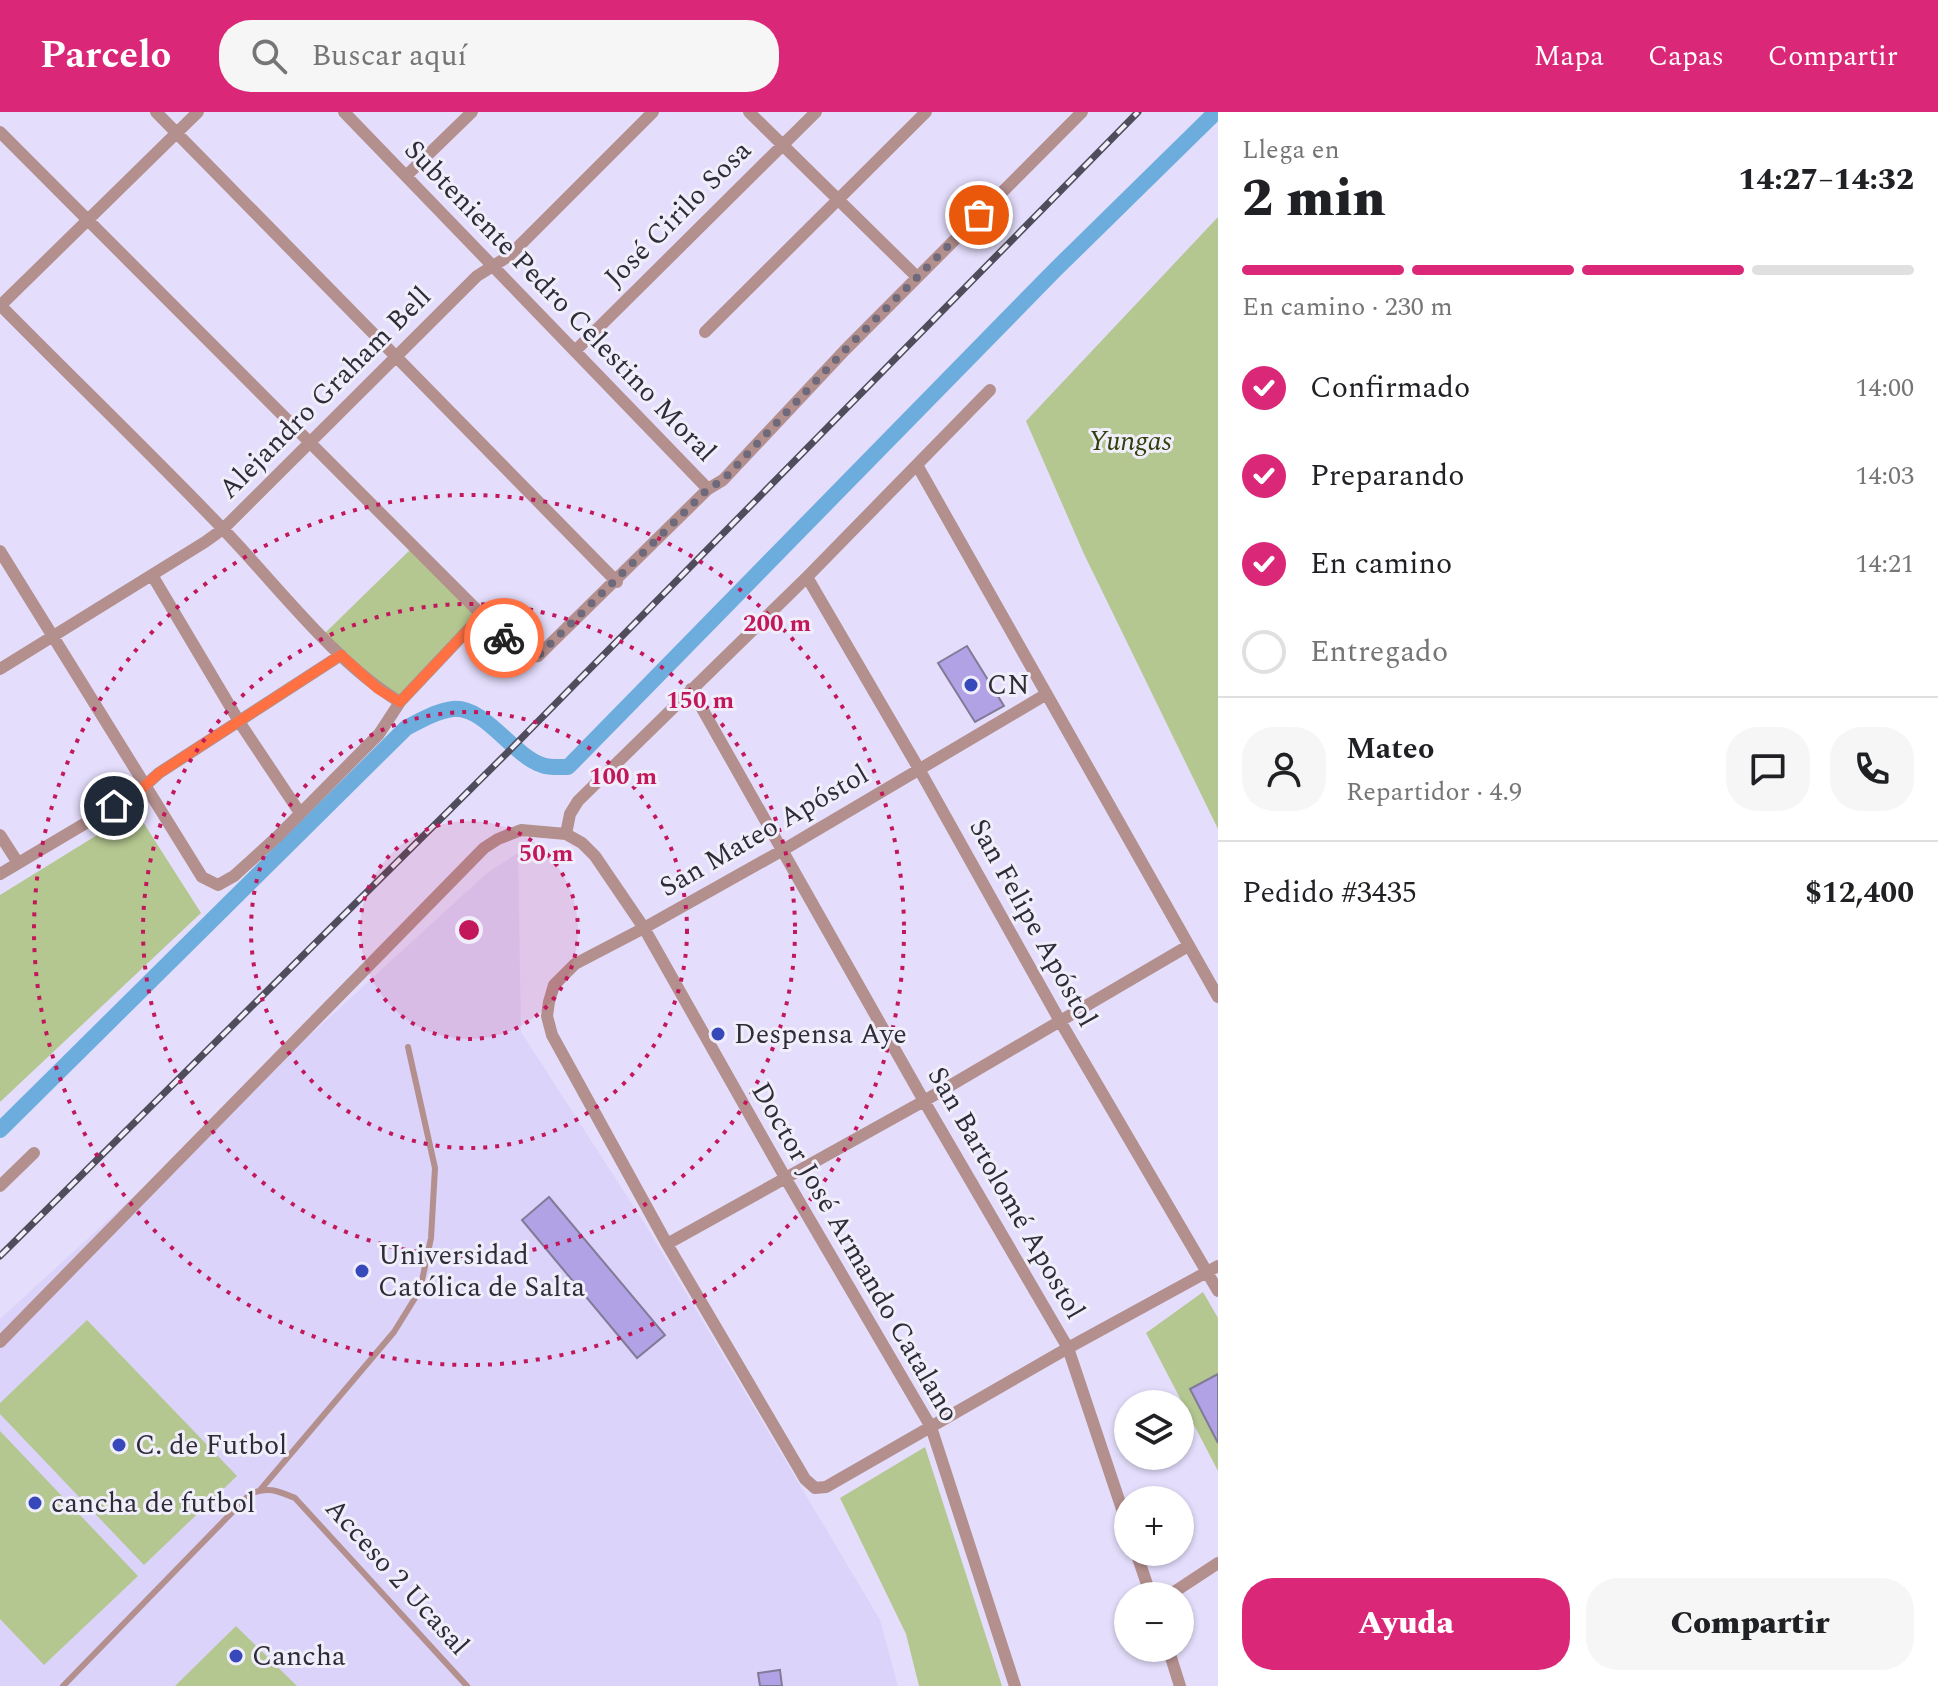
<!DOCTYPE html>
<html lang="es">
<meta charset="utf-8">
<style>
:root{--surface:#fff;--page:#f6f6f6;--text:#202124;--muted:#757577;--line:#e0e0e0;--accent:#db2777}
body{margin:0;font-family:Spectral,serif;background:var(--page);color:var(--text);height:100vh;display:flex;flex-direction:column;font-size:30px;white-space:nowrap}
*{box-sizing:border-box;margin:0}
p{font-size:26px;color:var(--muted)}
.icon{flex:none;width:44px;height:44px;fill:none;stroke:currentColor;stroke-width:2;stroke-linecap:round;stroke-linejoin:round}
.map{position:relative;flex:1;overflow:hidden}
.side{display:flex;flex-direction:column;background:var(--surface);width:720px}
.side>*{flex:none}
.controls{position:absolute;left:1114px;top:1278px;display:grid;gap:16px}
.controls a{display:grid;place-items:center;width:80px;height:80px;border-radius:50%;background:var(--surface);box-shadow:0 2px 6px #0004;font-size:40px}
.pin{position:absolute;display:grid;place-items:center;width:68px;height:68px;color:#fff;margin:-34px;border:4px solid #fff;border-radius:50%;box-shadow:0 2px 8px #0007}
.courier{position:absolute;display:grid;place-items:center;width:80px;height:80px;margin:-40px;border:6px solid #ff7043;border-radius:50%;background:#fff;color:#222;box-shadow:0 2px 10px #0007}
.head em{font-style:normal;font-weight:800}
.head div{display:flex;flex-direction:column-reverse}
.head{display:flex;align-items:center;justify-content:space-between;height:136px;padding:0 24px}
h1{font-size:52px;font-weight:800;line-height:60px}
.bar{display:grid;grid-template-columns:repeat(4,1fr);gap:12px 8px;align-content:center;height:96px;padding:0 24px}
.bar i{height:10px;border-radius:6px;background:var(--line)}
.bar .current{background:var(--accent)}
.bar p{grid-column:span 4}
.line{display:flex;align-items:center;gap:20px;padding:0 24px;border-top:2px solid var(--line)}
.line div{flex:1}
.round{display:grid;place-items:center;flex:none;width:84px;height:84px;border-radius:32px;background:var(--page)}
ol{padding:0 24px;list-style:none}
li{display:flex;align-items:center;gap:24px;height:88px}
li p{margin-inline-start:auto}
li .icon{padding:8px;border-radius:50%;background:var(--accent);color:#fff;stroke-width:4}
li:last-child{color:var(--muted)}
li i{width:44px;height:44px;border:4px solid var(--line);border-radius:50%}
.button{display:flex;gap:16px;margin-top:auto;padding:16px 24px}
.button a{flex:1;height:92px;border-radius:32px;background:var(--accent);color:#fff;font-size:32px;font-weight:800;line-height:92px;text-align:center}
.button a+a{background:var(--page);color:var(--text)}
header{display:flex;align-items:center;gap:48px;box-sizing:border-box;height:112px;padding:0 40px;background:var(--accent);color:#fff}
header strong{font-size:38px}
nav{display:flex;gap:44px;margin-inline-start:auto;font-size:28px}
.search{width:560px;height:72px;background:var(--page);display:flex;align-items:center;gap:20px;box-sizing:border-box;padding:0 28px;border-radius:32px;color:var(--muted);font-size:30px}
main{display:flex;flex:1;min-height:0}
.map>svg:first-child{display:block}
</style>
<header>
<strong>Parcelo</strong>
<div class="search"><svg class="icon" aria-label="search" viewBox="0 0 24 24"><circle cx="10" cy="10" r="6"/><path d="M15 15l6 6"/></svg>Buscar aquí</div>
<nav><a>Mapa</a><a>Capas</a><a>Compartir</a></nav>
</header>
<main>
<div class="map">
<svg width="1218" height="1574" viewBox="0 0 1218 1574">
<rect width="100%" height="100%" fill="#e4defc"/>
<path fill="#dbd3f9" d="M 518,741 L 521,920 L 645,1112 L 880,1508 L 898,1574 L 0,1574 L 0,1207 L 487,761 Z"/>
<path fill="#b4c790" d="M 1218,105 L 1218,717 L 1084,442 L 1026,309 Z
M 413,435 L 482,503 L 400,590 L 323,523 Z
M 136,699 L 201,801 L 0,990 L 0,783 Z
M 1203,1180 L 1218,1206 L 1218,1359 L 1146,1221 Z
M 87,1208 L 237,1364 L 144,1453 L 0,1302 L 0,1291 Z
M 0,1319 L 138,1464 L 44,1553 L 0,1507 Z
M 925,1335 L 1002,1574 L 919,1574 L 906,1522 L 840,1386 Z
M 236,1514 L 297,1574 L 175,1574 Z"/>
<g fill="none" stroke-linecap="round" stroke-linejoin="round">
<path stroke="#6caddd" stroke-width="16" d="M 0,1018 L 406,616 C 421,608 437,599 453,597 C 485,594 512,643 542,653 C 550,656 560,655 568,655 L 1055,158 L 1216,0"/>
</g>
<path fill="#b1a1e5" stroke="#817b97" stroke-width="2" d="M 967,534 L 1004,594 L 975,610 L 938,551 Z
M 549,1085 L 665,1223 L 637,1246 L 522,1108 Z
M 1218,1262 L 1218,1331 L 1190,1277 Z
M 780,1558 L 782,1574 L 760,1574 L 758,1561 Z"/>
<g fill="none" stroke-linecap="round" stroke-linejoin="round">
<path stroke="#b38f8d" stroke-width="6" d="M 261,1377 L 394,1220 L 420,1178 L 431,1126 L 435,1056 L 408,935
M 63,1574 L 250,1382 C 267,1374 278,1379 295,1386 L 467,1574"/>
<path stroke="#b38f8d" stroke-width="12" d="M 156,0 L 617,470
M 344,0 L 708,377
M 749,0 L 917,165
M 0,20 L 482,503 L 521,542 L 529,545 L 538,544 L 708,377 L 723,368 L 845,238 L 1082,0
M 406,64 L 472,0
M 0,193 C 74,268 150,341 223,417 C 276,472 335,551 400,590
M 0,194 L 198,0
M 705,220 L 926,0
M 575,239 L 816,0
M 917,353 L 1218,885
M 0,439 L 202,765 L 218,773 L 234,764 L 278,724 L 379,622 L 400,590 L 482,503
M 152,463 L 240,611 L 300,701
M 807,465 L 919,657 L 1060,909 L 1218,1179
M 0,557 L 205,430 L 223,417 L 477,164 L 509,144 L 653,0
M 691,577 L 924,989 L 1068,1236 L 1128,1415
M 1045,583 L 783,738 L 644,816 L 575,852 L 554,873 L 549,890 L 547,904 L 552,923 L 667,1132 L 805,1367 L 815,1376 L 826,1375 L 1068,1236 L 1218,1154
M 566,722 L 570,702 L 578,689 L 807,465 L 990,278
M 0,723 L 18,751
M 0,762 L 138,680 L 159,661 L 341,543
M 0,1074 L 34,1041
M 667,1132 L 924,989 L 1188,834
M 0,1230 L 484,736 L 498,727 L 521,718 L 566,722 L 582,731 L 595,744 L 644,816 L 786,1067 L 931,1315 L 1015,1574
M 1136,1440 L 1151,1484
M 1168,1484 L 1218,1451
M 1168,1536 L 1180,1574"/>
<g stroke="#4f4c5b" stroke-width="7">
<path id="rail" d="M 0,1144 L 508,640 L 1138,0"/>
</g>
<use href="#rail" stroke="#f0eefa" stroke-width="4" stroke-dasharray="12" stroke-linecap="butt"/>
</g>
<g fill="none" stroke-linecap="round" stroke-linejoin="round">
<path stroke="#6e6a7c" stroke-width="8" stroke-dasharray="0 14.4" d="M 504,526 C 516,536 522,546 538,544 L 708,377 L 723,368 L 845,238 L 979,103"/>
<path stroke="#ff7043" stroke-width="10" d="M 114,694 L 138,680 L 159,661 L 341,543 L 378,577 L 400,590 L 482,503 L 504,526"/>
</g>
<circle cx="469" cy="818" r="109" fill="#c2185b" fill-opacity=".12"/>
<g fill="none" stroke="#c2185b" stroke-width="4" stroke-dasharray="4 8">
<circle cx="469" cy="818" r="109"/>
<circle cx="469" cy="818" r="218"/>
<circle cx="469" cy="818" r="326"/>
<circle cx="469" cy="818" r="435"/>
</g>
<g fill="#3648ba" stroke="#f0eefa" stroke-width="3">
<circle cx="971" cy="573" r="8"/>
<circle cx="718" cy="922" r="8"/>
<circle cx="362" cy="1159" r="8"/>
<circle cx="119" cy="1333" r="8"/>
<circle cx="35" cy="1391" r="8"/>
<circle cx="236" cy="1544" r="8"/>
</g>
<g text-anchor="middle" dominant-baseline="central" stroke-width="6" stroke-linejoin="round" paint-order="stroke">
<g font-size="28" fill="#2e2c37" stroke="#f0eefa">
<text transform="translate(678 102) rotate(-45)">José Cirilo Sosa</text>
<text transform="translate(560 189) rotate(46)">Subteniente Pedro Celestino Moral</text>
<text transform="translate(325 281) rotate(-45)">Alejandro Graham Bell</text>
<text transform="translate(764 719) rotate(-30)">San Mateo Apóstol</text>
<text transform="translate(1033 811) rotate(61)">San Felipe Apóstol</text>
<text transform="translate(1006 1081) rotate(60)">San Bartolomé Apostol</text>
<text transform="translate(855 1140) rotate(60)">Doctor José Armando Catalano</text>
<text transform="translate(397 1465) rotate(48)">Acceso 2 Ucasal</text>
</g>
<g font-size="28" font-style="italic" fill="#323f0b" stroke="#f0eefa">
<text x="1130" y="329">Yungas</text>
</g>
<g font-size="28" fill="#2e2c37" stroke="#f0eefa" text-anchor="start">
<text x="987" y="573">CN</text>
<text x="734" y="922">Despensa Aye</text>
<text x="378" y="1143">Universidad<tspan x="378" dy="32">Católica de Salta</tspan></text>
<text x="135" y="1333">C. de Futbol</text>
<text x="51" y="1391">cancha de futbol</text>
<text x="252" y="1544">Cancha</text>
</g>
</g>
<circle cx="469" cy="818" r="12" fill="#c2185b" stroke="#f0eefa" stroke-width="4"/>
<g font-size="24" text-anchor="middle" font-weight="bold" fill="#c2185b" stroke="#f0eefa" stroke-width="6" stroke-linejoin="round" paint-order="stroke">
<text x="777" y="519">200 m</text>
<text x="700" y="596">150 m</text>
<text x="623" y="672">100 m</text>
<text x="546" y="749">50 m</text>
</g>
</svg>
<div class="controls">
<a><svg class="icon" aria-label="layers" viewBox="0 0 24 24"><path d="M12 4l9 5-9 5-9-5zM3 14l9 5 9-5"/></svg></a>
<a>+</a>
<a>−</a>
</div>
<div class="pin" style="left:979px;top:103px;background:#ea580c"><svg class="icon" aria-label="bag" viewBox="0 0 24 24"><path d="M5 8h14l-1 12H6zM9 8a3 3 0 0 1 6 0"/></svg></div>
<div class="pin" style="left:114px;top:694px;background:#1f2937"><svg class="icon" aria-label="home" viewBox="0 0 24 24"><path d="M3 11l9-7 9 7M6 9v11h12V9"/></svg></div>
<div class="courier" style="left:504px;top:526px"><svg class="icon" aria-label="bike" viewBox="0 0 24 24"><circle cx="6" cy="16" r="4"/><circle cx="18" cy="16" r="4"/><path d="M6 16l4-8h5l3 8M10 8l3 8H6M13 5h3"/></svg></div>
</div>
<section class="side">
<div class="head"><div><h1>2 min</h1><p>Llega en</p></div><em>14:27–14:32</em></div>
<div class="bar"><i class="current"></i><i class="current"></i><i class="current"></i><i></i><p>En camino · 230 m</p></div>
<ol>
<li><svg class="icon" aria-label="check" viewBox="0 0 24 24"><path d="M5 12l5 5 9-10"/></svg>Confirmado<p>14:00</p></li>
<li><svg class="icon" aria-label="check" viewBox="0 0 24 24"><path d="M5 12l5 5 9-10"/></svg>Preparando<p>14:03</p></li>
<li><svg class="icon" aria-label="check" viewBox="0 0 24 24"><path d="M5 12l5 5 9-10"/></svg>En camino<p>14:21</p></li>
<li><i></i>Entregado</li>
</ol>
<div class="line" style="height:144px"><a class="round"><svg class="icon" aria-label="person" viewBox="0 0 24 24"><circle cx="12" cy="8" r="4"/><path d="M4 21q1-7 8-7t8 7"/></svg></a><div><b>Mateo</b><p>Repartidor · 4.9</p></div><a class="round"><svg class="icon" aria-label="chat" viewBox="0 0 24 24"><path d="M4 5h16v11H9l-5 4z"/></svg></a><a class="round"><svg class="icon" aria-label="phone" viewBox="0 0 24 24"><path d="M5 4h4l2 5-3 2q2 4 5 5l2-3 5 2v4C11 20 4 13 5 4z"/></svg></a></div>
<div class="line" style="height:104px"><div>Pedido #3435</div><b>$12,400</b></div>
<div class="button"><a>Ayuda</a><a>Compartir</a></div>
</section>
</main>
